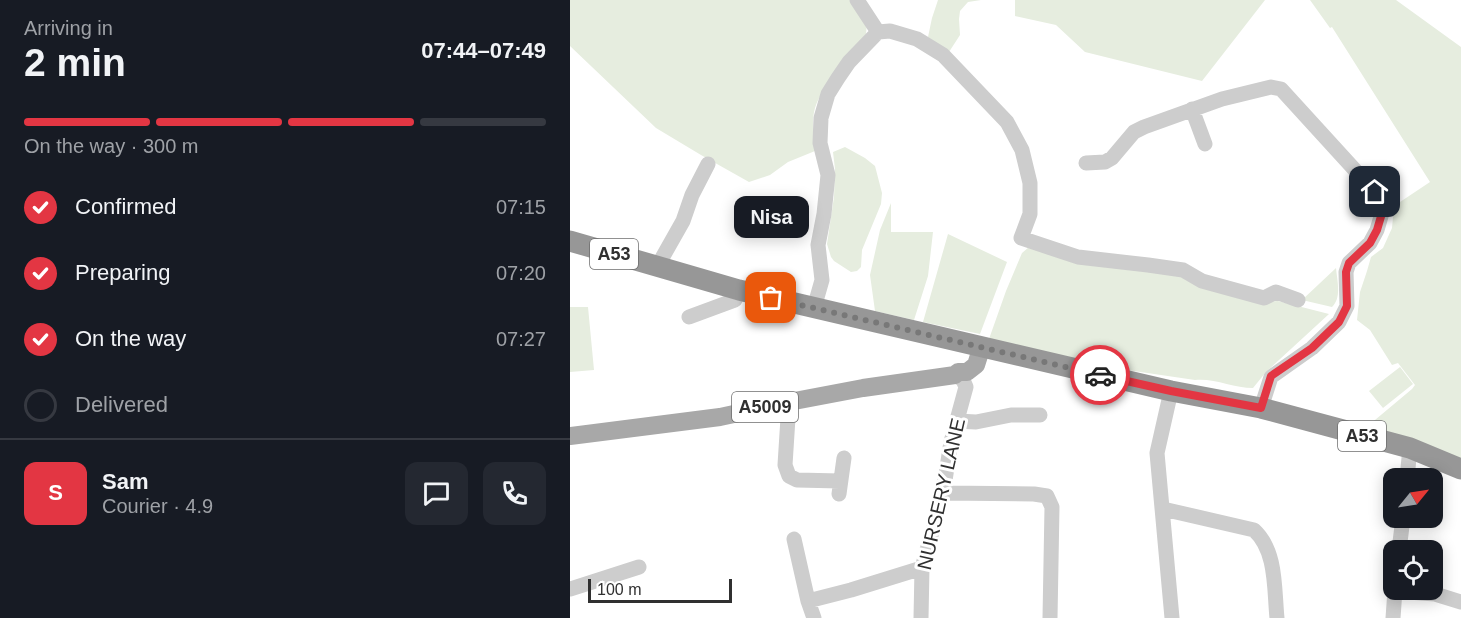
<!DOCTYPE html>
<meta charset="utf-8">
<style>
:root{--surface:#171b24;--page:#242831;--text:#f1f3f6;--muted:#9ea1a6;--line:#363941;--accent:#e33643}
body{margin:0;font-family:Helvetica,sans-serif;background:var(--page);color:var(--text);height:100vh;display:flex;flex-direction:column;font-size:22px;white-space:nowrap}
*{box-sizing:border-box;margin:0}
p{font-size:20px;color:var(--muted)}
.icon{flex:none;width:33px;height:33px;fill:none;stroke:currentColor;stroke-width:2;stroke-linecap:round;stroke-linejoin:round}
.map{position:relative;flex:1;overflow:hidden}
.details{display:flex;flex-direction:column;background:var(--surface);width:570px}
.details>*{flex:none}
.needle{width:39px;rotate:60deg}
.fabs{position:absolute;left:813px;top:468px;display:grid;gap:12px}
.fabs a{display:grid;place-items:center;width:60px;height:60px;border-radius:12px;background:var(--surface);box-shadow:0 3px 15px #0003;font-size:30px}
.scale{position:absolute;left:18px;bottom:15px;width:144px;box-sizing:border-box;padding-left:6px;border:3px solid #303030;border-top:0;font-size:16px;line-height:21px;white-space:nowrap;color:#303030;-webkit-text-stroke:4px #fff;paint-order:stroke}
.pin{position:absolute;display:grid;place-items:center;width:51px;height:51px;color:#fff;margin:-26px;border-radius:12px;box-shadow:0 3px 9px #0006}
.courier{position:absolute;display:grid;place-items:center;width:60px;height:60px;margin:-30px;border:4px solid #e33643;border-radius:50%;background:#fff;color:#222;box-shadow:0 2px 8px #0007}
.bubble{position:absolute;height:42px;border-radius:12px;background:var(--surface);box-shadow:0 3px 15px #0003;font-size:20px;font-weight:700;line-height:42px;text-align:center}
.summary em{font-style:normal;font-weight:700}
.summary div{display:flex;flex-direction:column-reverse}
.summary{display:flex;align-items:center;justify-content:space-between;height:102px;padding:0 24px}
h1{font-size:39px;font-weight:700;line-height:45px}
.bar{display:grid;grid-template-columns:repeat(4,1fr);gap:9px 6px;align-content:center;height:72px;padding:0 24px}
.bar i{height:8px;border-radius:4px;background:var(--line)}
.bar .active{background:var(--accent)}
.bar p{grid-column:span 4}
.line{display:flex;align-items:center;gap:15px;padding:0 24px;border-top:2px solid var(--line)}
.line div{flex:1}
.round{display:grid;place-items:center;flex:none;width:63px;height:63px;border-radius:12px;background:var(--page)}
ol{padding:0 24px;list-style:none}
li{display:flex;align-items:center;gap:18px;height:66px}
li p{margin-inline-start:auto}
li .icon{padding:6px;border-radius:50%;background:var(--accent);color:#fff;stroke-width:4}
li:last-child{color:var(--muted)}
li i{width:33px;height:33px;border:3px solid var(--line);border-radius:50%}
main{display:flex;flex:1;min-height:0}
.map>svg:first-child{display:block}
</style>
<main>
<section class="details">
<div class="summary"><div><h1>2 min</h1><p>Arriving in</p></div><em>07:44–07:49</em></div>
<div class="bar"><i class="active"></i><i class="active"></i><i class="active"></i><i></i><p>On the way · 300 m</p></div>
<ol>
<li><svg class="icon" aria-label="check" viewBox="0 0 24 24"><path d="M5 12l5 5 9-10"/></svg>Confirmed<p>07:15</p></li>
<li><svg class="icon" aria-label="check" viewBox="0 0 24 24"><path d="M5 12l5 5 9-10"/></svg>Preparing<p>07:20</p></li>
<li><svg class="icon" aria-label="check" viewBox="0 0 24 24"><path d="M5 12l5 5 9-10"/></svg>On the way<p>07:27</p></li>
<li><i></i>Delivered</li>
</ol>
<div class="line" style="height:108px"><b class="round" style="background:var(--accent);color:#fff">S</b><div><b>Sam</b><p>Courier · 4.9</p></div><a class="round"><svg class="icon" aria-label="chat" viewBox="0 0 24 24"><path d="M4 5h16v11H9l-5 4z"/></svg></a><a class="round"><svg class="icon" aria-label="phone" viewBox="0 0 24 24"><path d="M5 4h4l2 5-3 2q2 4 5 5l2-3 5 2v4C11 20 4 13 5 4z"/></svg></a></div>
</section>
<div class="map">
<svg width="891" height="618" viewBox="0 0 891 618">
<rect width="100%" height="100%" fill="#fff"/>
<path fill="#e6eddf" d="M 0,0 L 282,0 L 297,23 L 296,34 C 281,54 252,86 245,108 C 241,122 244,138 245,151 L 218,162 L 200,175 L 179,182 L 131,155 L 86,128 L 0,46 Z
M 368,0 L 411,0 L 398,2 L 390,11 L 389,19 L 390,35 L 379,52 L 358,37 L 362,18 Z
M 445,0 L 695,0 L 632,81 L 515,52 L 486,25 L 445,16 Z
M 740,0 L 826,0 L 891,47 L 891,459 L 793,430 L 842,389 L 845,385 L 828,363 L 822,365 L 800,330 L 787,320 L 790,292 L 797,271 L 801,257 L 813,248 L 822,228 L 824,206 L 860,182 L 762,27 L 760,28 Z
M 275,147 L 295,158 L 305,166 L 312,193 L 311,204 L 292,250 L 291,267 L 287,271 L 281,272 L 264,261 L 261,257 L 257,244 L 264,197 L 265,169 L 263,152 Z
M 321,203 L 321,232 L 363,232 L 358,276 L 344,320 L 305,311 L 300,275 L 310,230 Z
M 378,234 L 437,262 L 410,334 L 353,322 Z
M 459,247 L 612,273 L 691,302 L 708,301 L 759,314 L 696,372 L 683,388 C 664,388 644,378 625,380 L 523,365 L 419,339 L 436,291 L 452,253 Z
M 766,268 C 767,280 772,298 762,307 L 732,300 Z
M 0,307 L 18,307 L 24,370 L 0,372 Z
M 830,367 L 843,384 L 813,408 L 799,391 Z"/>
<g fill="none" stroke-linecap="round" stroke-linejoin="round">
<path stroke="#cdcdcd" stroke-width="15" d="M 287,0 L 308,32
M 622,109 L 635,144
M 516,163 L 535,162 L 542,158 L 564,132 L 574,127 L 652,99 L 701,87 L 711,89 L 805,192 L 812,213 L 807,230 L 800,243 L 779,263 L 776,272 L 777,306 L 769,322 L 742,348 L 701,377 L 691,408
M 87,267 L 113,221 L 122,195 L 138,164
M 244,308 L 252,280 L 248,245 L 254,214 L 258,175 L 250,143 L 251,118 L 258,94 L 268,78 L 279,62 L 308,32 L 320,31 L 347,39 L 373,55 L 437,122 L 452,150 L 460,183 L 460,214 L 451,238 L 508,257 L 578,265 L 613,270 L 632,281 L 694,298 L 706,292 L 728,300
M 119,317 L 165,300 L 169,290
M 601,391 L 587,453 L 602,618
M 219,402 L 215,465 L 219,476 L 227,480 L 270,481
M 387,421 L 406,422 L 441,415 L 470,415
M 837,478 L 840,448
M 373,493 L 464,494 L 477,496 L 482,507 L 480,618
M 269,494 L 274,458
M 593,509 L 684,530 C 707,551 704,589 707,618
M 224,539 L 238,601 L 244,618
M 829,550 L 833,518
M 0,589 L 69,567
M 825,591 L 865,594 L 891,602
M 238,601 L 281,590 L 352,568
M 351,618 L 352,568 L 373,493 L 381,442 L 396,387 L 393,380 L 385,375
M 823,618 L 825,590"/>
<path stroke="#a8a8a8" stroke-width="18" d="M 0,436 L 150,417 L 219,402 L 293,388 L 378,376 L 385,375 L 388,372 L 397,372 L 406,365 L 412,346"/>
<path stroke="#979797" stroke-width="21" d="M 0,241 L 169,290 L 601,391 L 691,408 L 840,448 L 891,469"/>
</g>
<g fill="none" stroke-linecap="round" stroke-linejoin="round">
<path stroke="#787878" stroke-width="6" stroke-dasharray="0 10.8" d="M 201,298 L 530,375"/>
<path stroke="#e33643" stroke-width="8" d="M 530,375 L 601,391 L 691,408 L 701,376 L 742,348 L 769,322 L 777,306 L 776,272 L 779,263 L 800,243 L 807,230 L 812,213 L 805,192"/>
</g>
<g text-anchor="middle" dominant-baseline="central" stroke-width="6" stroke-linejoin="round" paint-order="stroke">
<g fill="#fff" stroke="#6e6e6e" stroke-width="1.5">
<rect x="20" y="239" width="48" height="30" rx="4.5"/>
<rect x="162" y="392" width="66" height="30" rx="4.5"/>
<rect x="768" y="421" width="48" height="30" rx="4.5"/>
</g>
<g font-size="18" font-weight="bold" fill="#303030">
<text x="44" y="254">A53</text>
<text x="195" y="407">A5009</text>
<text x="792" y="436">A53</text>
</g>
<g font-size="20" fill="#303030" stroke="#fff">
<text transform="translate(371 494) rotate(-77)">NURSERY LANE</text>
</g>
</g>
</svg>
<div class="fabs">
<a><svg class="needle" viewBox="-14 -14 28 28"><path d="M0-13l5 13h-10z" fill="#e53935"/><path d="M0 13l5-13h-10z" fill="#9ea1a6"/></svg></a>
<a><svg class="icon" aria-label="locate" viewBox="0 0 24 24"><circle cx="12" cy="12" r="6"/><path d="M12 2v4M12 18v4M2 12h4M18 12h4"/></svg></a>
</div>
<div class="scale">100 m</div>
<div class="pin" style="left:201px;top:298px;background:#ea580c"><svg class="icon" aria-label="bag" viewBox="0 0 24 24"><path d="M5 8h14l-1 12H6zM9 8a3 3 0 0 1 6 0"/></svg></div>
<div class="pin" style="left:805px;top:192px;background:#1f2937"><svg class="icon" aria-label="home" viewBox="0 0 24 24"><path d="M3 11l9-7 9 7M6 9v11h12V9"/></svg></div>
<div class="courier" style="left:530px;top:375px"><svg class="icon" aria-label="car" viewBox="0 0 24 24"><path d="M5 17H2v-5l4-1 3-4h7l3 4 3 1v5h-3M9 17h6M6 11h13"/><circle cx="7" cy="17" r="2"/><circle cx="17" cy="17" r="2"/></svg></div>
<div class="bubble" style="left:164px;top:196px;width:75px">Nisa</div>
</div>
</main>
